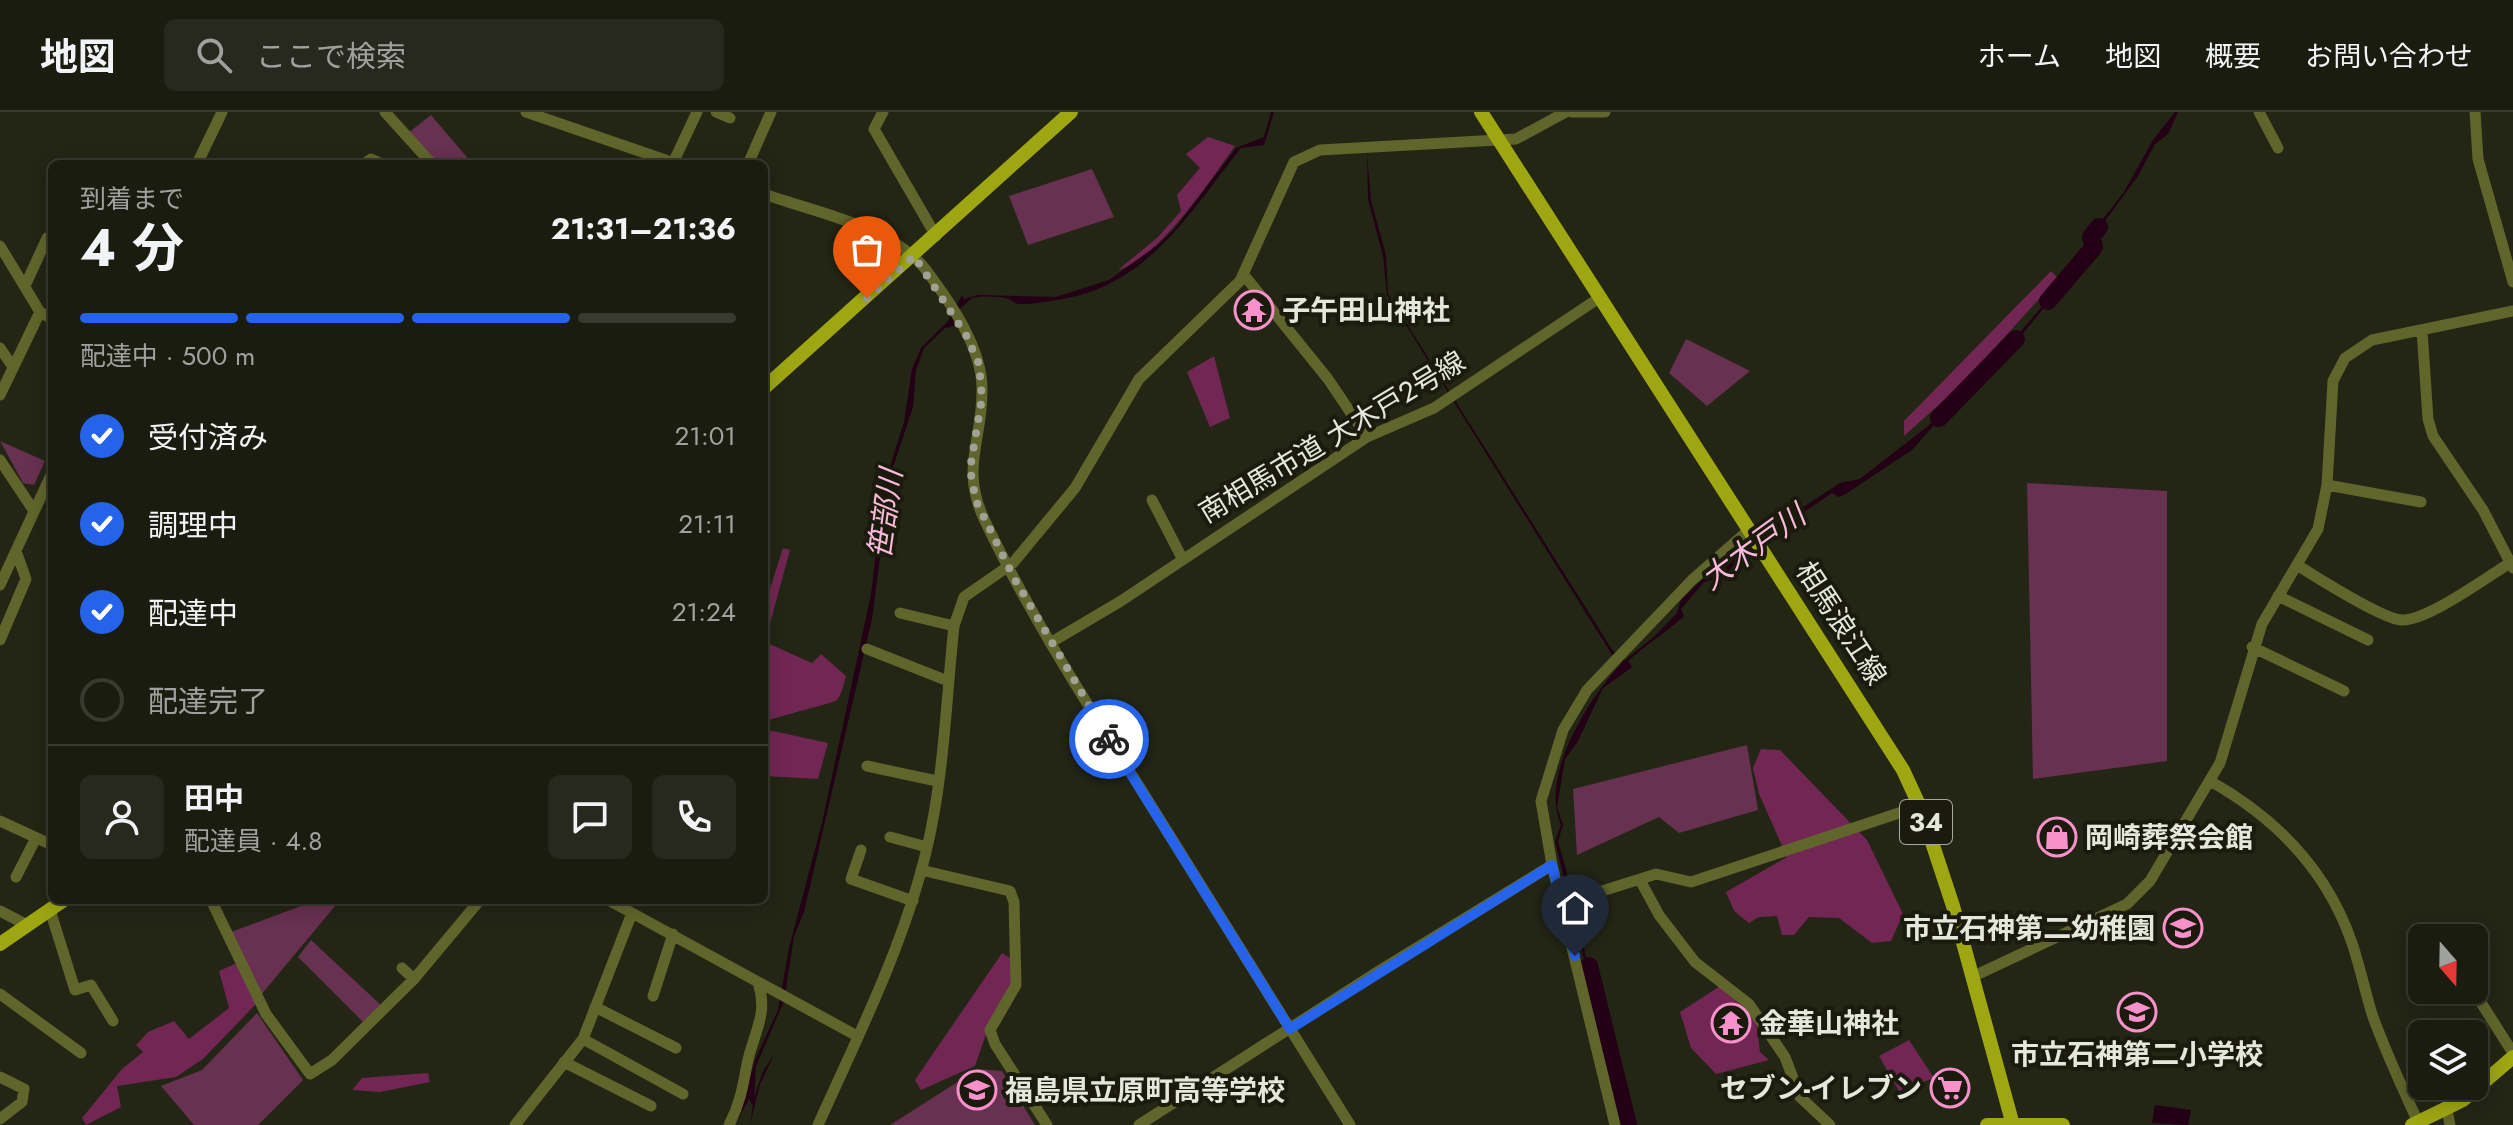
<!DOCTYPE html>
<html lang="ja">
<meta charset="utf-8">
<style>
:root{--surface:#1a1c10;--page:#27291e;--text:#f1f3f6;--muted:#9fa19f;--line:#383a30;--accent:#2563eb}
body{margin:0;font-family:Jost,"Noto Sans JP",sans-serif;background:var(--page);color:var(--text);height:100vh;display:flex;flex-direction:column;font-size:30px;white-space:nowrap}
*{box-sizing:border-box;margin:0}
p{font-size:26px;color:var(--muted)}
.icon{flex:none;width:44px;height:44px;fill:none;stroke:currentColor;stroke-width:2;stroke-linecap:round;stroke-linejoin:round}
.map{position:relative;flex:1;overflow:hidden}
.panel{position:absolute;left:48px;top:48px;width:720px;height:744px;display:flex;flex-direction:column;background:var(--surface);border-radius:12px;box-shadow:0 4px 20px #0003,0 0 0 2px var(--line)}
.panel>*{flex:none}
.needle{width:52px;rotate:160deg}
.tools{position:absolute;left:2408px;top:812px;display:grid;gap:16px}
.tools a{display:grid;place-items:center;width:80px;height:80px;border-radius:12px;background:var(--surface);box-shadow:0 4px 20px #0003,0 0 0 2px var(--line);font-size:40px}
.pin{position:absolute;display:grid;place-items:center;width:68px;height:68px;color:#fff;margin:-82px -34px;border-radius:50% 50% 50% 0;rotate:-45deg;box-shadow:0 0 8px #0007}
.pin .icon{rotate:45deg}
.courier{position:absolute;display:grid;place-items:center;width:80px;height:80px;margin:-40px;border:6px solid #2563eb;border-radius:50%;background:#fff;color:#222;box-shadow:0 2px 10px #0007}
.headline em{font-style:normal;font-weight:700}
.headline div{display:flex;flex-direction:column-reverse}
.headline{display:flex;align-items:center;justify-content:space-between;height:136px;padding:0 32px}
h1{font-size:52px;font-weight:700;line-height:60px}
.bar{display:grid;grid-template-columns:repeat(4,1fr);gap:12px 8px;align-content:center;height:96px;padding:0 32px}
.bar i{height:10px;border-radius:6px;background:var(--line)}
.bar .current{background:var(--accent)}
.bar p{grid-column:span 4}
.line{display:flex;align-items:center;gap:20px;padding:0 32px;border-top:2px solid var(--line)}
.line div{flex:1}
.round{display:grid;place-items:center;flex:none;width:84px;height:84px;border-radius:12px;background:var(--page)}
ol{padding:0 32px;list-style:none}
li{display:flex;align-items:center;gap:24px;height:88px}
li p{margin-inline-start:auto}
li .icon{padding:8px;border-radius:50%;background:var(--accent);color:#fff;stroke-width:4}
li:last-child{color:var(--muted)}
li i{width:44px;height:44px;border:4px solid var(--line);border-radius:50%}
header{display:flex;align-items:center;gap:48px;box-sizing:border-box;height:112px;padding:0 40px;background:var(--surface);border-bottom:2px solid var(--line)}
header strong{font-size:38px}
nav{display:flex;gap:44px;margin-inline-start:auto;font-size:28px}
.search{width:560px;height:72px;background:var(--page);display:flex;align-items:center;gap:20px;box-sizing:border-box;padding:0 28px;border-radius:12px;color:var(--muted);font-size:30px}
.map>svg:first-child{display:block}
</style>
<header>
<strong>地図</strong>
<div class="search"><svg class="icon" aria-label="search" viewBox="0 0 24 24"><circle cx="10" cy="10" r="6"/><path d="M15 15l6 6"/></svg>ここで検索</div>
<nav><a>ホーム</a><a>地図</a><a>概要</a><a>お問い合わせ</a></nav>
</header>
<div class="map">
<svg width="2513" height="1013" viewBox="0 0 2513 1013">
<rect width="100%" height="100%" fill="#232515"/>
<path fill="#683051" d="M 431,3 L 472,51 L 435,52 L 408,21 Z
M 1092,57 L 1114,105 L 1028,133 L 1009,84 Z
M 1686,227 L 1750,259 L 1707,294 L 1669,261 Z
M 0,329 L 45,349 L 34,373 L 23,371 Z
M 2027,371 L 2167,379 L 2167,649 L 2033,667 Z
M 1747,633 L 1758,698 L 1679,721 L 1659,705 L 1577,743 L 1573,677 Z
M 317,788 L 340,788 L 261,883 L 231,820 Z
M 311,828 L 382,894 L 363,910 L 298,845 Z
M 257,901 L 303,968 L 258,1013 L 194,1013 L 161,974 L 202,958 Z
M 978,957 L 1002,959 L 1035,1013 L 890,1013 Z"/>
<path fill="#712654" d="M 1208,25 L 1235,34 C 1210,69 1159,146 1118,158 L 1158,125 L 1181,99 L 1177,83 L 1200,56 L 1186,42 Z
M 2051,159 L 2058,166 L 1963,271 L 1904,324 L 1904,309 Z
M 1214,244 L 1230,306 L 1210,315 L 1187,260 Z
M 783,436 L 790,438 L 765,530 L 812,551 L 821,542 L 846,564 C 844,571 842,582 837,588 C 834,591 775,605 764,610 L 764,495 Z
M 764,617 L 828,631 L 818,667 L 764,664 Z
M 1761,637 L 1780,638 L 1867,728 L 1903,802 L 1891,829 L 1872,831 L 1839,806 L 1809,805 L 1794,823 L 1782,823 L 1777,804 L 1759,805 L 1749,811 L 1734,799 L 1726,780 L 1787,745 L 1759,682 L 1753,656 Z
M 1002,841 L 1013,848 L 1014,872 L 991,908 L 975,954 L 921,978 L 915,968 Z
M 237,851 L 256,892 L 203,947 L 176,965 L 117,974 L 121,995 L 86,1013 L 82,1006 L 122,957 L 143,940 L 136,933 L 148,920 L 174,909 L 189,927 L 229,896 L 219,859 Z
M 1720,874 L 1756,907 L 1760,940 L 1769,948 L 1716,962 L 1691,936 L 1680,900 Z
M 1909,928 L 1934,966 L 1899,979 L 1879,944 Z
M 428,961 L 430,970 L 380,980 L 352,978 L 362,966 Z"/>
<path fill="#230016" d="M 1271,0 L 1274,0 L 1264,33 L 1241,36 C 1192,97 1149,173 1062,187 C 1050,189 1031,193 1019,192 C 1017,192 1010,188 1009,187 C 998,184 983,184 972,186 L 953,203 L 954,214 L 945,216 L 924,236 L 916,258 L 913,295 L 891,361 L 872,507 L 804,800 L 794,824 L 784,889 L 756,954 L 754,986 L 763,959 L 774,943 L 760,972 L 750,1013 L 753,994 L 749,987 L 735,1013 L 756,946 L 778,898 L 789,836 L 822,711 L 871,482 L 884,374 L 904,310 L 912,257 L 921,236 L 948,209 L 962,183 L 964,187 L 978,183 L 1056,185 L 1109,168 L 1159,132 L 1176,115 L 1236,36 L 1264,25 Z
M 2175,0 L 2178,0 L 2168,22 L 2155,32 L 2138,64 L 2093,125 L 2094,135 L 1987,265 L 1959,285 L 1912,338 L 1847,381 L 1839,385 L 1832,381 L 1764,427 L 1757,437 L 1719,466 L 1704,470 L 1681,497 L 1684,504 C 1666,521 1646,532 1628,549 L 1632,555 L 1603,576 L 1578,629 L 1565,647 L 1557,695 L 1563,713 L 1558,729 C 1579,800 1588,875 1614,944 L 1610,950 L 1615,958 L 1631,1013 L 1624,1013 L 1555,729 L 1561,713 C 1539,664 1589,586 1622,551 L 1611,541 L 1387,183 L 1383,144 L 1368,87 L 1367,41 L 1371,89 L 1386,143 L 1388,182 L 1613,539 L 1624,549 L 1656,523 L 1677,501 L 1681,488 L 1706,464 L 1753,435 L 1741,436 L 1840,371 L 1860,367 L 1928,314 L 1973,266 L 1984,263 L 2093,134 L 2086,129 L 2124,80 L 2153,28 Z
M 2155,993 L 2191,998 L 2188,1013 L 2152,1011 Z"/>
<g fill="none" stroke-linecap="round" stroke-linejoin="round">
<path stroke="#230016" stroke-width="18" d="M 2048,189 L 2094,135 L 2091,125 L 2099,115
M 1939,306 L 2016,227
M 1589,854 L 1628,1013"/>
<path stroke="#60652b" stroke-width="11" d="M 385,0 L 432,52
M 526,0 L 677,52
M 716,0 L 730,6
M 883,0 L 874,17 L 936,124
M 1572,0 L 1605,0
M 2259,0 L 2278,36
M 2475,0 L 2478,47 L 2513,170
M 673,51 L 697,0
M 197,52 L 222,0
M 364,52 L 371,47 L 382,52
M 748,52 L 771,0
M 764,82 C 814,100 894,115 926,158 C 950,190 982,235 982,277 C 983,328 960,355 984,407 C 1029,502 1086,590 1142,679 C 1211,790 1281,902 1350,1013
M 0,134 L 40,200 L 52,207
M 1244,163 L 1328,267 L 1367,325
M 25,174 L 47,126
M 2422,218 L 2428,307 L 2433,324 L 2483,398 L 2513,456
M 0,236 L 13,255
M 0,283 L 40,200
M 0,348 L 34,399
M 2327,373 L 2421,390
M 1152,388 L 1182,446
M 2297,453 C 2316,465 2381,506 2401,508 C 2426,510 2487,465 2510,451
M 0,473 L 52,361
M 2278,484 L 2368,528
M 900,501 L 954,514
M 0,528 L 26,467 L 16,439
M 1050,531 L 1121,489 L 1367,325 L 1434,296 L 1599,186
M 2252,535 L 2344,579
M 867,537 L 948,569
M 867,654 L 937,669
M 2210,669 C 2276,706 2327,758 2352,831 C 2360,855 2365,879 2372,902 C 2385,939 2402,975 2418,1010
M 0,709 L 52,733
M 890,725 L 927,735
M 861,738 L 851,767 L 913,789
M 921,758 L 1010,779 L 1014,790 L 1016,873 L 990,918 L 995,932 L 1047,1013
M 16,765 L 36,726
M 1640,768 L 1659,803 L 1695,850 L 1749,892 L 1785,945 L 1800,985 L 1830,1013
M 211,788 L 266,902 L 310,962 L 332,948 L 414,867
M 1561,792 L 1656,762 L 1691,770 L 1920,694
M 50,798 L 75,878 L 91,873 L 113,909
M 0,799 L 27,813
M 632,801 L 857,924
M 402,856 L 414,867 L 480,788
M 1972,865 L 2127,792 L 2150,769 L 2220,651 L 2262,512 L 2318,417 L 2327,373 L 2333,269 L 2345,246 L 2372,228 L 2513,199
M 2473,878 L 2513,941
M 0,882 L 81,941
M 653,884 L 673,822
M 595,895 L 676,936
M 583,927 L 683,982
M 564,950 L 651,994
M 0,965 L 24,977 L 22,990 L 0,1007
M 2447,998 L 2450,1013
M 515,1013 L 583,927 L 632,801 L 608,788
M 729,1013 C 740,992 743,974 747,952 C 753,922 769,902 758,871
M 818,1013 C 858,924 903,835 926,740 C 944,667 946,589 954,514 L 964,485 L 1013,451 L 1075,376 L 1139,267 L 1240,169 L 1294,50 L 1320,38 L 1516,27 L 1566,0
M 1139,1013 L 1379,859 L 1552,753
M 1615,1013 L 1552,753 L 1541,689 L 1563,618 L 1587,578 L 1692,468 L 1749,418"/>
<path stroke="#9ea612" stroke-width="14" d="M 1481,0 L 1903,658 L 1921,697 L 1953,794 L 2013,1013
M 764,276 L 1071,0
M 0,832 L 64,788
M 1987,1013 L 2063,1013
M 2412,1013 L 2463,988 L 2513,945"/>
</g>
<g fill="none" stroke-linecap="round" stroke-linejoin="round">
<path stroke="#a1a296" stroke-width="8" stroke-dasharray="0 14.4" d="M 867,186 L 914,144 L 966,223 L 979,252 L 982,286 L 970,357 L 976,389 L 1014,466 L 1109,627"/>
<path stroke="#2563eb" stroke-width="10" d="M 1109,627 L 1290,917 L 1552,753 L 1575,844"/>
</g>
<defs>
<g id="temple-ring" transform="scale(2)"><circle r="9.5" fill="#1a1b0c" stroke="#f890cc" stroke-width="1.5"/><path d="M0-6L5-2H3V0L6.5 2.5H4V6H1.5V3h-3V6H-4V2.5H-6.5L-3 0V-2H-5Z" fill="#f890cc"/></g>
<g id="shop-ring" transform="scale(2)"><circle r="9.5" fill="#1a1b0c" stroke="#f890cc" stroke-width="1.5"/><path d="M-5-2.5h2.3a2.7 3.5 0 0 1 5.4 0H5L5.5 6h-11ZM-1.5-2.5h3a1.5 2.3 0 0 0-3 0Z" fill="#f890cc"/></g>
<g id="school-ring" transform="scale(2)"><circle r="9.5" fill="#1a1b0c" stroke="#f890cc" stroke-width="1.5"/><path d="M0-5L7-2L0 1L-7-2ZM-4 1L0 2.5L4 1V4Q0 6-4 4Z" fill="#f890cc"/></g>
<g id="supermarket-ring" transform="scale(2)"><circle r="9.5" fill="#1a1b0c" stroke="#f890cc" stroke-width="1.5"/><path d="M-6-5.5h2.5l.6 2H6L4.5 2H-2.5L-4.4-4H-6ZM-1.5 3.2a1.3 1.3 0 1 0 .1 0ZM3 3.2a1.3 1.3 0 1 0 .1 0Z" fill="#f890cc"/></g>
</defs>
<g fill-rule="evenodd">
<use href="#temple-ring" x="1254" y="198"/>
<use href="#shop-ring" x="2057" y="725"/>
<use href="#school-ring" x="2183" y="816"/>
<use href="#school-ring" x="2137" y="900"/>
<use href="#temple-ring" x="1731" y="911"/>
<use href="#supermarket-ring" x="1950" y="976"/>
<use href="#school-ring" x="977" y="978"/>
</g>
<g text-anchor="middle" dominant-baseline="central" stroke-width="8" stroke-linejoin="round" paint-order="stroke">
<rect fill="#1a1b0c" stroke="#a8a99e" stroke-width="2" x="1900" y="688" width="52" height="44" rx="6"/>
<g font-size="26" font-weight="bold" fill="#e5e6dc">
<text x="1926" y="710">34</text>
</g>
<g font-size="28" font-weight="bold" fill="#e5e6dc" stroke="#1a1b0c" text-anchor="start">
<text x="1282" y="198">子午田山神社</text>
<text x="2085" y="725">岡崎葬祭会館</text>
<text x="2155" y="816" text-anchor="end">市立石神第二幼稚園</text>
<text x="1759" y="911">金華山神社</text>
<text x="2137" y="942" text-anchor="middle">市立石神第二小学校</text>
<text x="1922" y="976" text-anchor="end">セブン-イレブン</text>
<text x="1005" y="978">福島県立原町高等学校</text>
</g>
<g font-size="28" fill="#e5e6dc" stroke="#1a1b0c">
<text transform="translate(1332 325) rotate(-31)">南相馬市道 大木戸2号線</text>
<text transform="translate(1841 511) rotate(57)">相馬浪江線</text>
</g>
<g font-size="30" font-style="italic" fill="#fab8dc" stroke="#1a1b0c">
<text transform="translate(885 402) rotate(-82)">笹部川</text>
<text transform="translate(1753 435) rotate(-36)">大木戸川</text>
</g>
</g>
</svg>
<div class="tools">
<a><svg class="needle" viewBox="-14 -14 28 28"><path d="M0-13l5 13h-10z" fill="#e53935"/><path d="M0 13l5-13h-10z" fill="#9fa19f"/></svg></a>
<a><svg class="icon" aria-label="layers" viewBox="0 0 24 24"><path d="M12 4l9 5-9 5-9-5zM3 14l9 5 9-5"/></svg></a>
</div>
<div class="pin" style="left:867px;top:186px;background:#ea580c"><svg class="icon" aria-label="bag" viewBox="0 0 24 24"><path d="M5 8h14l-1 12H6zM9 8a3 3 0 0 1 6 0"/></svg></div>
<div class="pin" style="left:1575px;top:844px;background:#1f2937"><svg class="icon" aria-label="home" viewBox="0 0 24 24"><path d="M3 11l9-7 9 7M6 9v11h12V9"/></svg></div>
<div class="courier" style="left:1109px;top:627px"><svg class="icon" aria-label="bike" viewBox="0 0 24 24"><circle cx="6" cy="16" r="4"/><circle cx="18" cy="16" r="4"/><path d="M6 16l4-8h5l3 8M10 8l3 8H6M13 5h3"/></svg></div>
<section class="panel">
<div class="headline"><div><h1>4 分</h1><p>到着まで</p></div><em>21:31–21:36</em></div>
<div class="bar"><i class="current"></i><i class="current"></i><i class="current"></i><i></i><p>配達中 · 500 m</p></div>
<ol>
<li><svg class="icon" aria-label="check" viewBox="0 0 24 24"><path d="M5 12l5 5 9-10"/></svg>受付済み<p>21:01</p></li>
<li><svg class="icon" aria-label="check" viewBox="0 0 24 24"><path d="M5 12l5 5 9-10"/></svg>調理中<p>21:11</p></li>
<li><svg class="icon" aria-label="check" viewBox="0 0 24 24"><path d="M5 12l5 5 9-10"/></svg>配達中<p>21:24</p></li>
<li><i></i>配達完了</li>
</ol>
<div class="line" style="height:144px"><a class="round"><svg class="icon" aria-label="person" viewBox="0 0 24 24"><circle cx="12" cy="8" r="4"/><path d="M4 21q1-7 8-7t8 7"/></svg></a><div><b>田中</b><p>配達員 · 4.8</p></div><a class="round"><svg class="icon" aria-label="chat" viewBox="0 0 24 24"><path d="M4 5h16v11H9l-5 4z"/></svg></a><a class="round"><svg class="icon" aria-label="phone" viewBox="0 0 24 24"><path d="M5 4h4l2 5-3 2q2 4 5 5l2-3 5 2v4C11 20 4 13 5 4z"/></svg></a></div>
</section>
</div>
